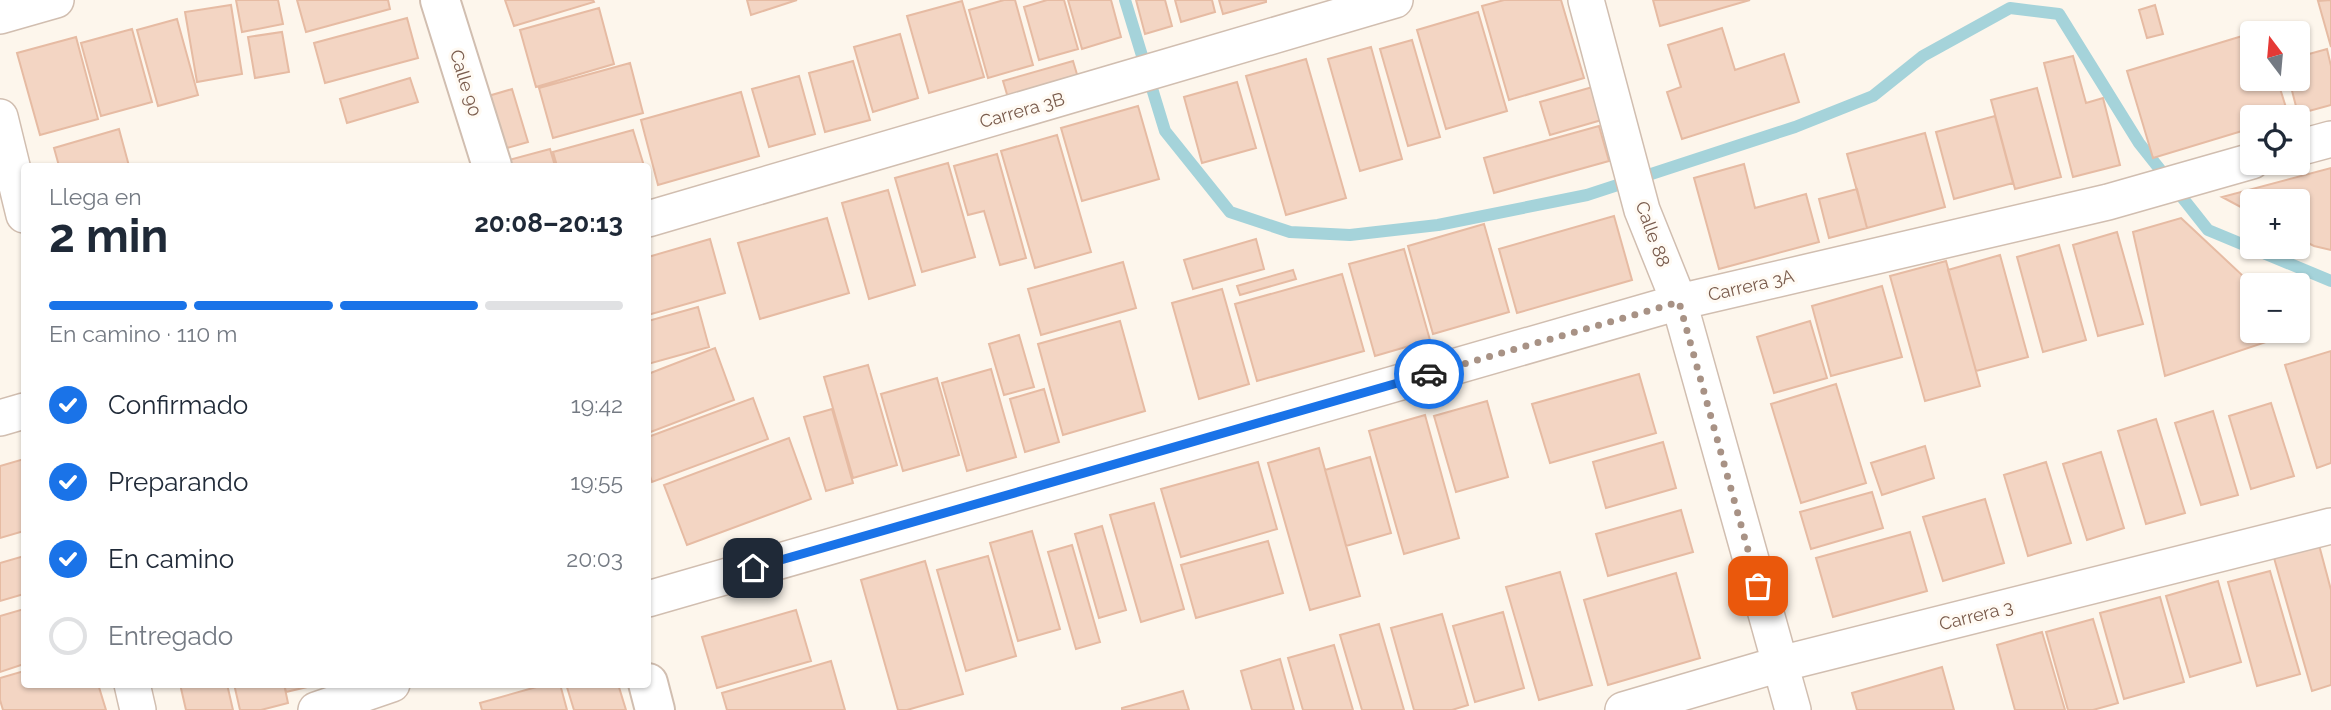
<!DOCTYPE html>
<html lang="es">
<meta charset="utf-8">
<style>
:root{--surface:#fff;--page:#f6f6f7;--text:#1f2937;--muted:#747a83;--line:#e0e1e3;--accent:#1a73e8}
body{margin:0;font-family:Raleway,sans-serif;background:var(--page);color:var(--text);height:100vh;display:flex;flex-direction:column;font-size:26px;white-space:nowrap}
*{box-sizing:border-box;margin:0}
p{font-size:23px;color:var(--muted)}
.icon{flex:none;width:38px;height:38px;fill:none;stroke:currentColor;stroke-width:2;stroke-linecap:round;stroke-linejoin:round}
.map{position:relative;flex:1;overflow:hidden}
.drawer{position:absolute;left:21px;top:163px;width:630px;height:525px;display:flex;flex-direction:column;background:var(--surface);border-radius:7px;box-shadow:0 2px 5px #0004}
.drawer>*{flex:none}
.needle{width:46px;rotate:344deg}
.controls{position:absolute;left:2240px;top:21px;display:grid;gap:14px}
.controls a{display:grid;place-items:center;width:70px;height:70px;border-radius:7px;background:var(--surface);box-shadow:0 2px 5px #0004;font-size:35px}
.pin{position:absolute;display:grid;place-items:center;width:60px;height:60px;color:#fff;margin:-30px;border-radius:14px;box-shadow:0 4px 10px #0006}
.courier{position:absolute;display:grid;place-items:center;width:70px;height:70px;margin:-35px;border:5px solid #1a73e8;border-radius:50%;background:#fff;color:#222;box-shadow:0 2px 9px #0007}
.overview em{font-style:normal;font-weight:700}
.overview div{display:flex;flex-direction:column-reverse}
.overview{display:flex;align-items:center;justify-content:space-between;height:119px;padding:0 28px}
h1{font-size:46px;font-weight:700;line-height:52px}
.bar{display:grid;grid-template-columns:repeat(4,1fr);gap:10px 7px;align-content:center;height:84px;padding:0 28px}
.bar i{height:9px;border-radius:5px;background:var(--line)}
.bar .on{background:var(--accent)}
.bar p{grid-column:span 4}
ol{padding:0 28px;list-style:none}
li{display:flex;align-items:center;gap:21px;height:77px}
li p{margin-inline-start:auto}
li .icon{padding:7px;border-radius:50%;background:var(--accent);color:#fff;stroke-width:4}
li:last-child{color:var(--muted)}
li i{width:38px;height:38px;border:4px solid var(--line);border-radius:50%}
.map>svg:first-child{display:block}
</style>
<div class="map">
<svg width="2331" height="710" viewBox="0 0 2331 710">
<rect width="100%" height="100%" fill="#fdf6ec"/>
<g fill="none" stroke-linecap="round" stroke-linejoin="round">
<path stroke="#a5d3da" stroke-width="12" d="M 1125,0 L 1165,131 L 1230,212 L 1290,232 L 1350,235 L 1438,225 L 1587,195 L 1795,127 L 1873,96 L 1923,56 L 2010,8 L 2059,14 L 2139,143 L 2208,230 L 2331,281"/>
</g>
<path fill="#f3d5c3" stroke="#e6bba3" stroke-width="2" d="M 236,0 L 278,0 L 283,24 L 242,32 Z
M 297,0 L 388,0 L 390,9 L 306,32 Z
M 505,0 L 593,0 L 594,2 L 514,26 Z
M 747,0 L 797,0 L 751,15 Z
M 1004,0 L 1015,0 L 1033,65 L 988,78 L 969,10 Z
M 1047,0 L 1064,0 L 1078,49 L 1039,60 L 1024,7 Z
M 1068,0 L 1111,0 L 1121,37 L 1082,49 Z
M 1136,0 L 1165,0 L 1172,26 L 1145,34 Z
M 1175,0 L 1212,0 L 1215,12 L 1181,22 Z
M 1219,0 L 1266,0 L 1266,2 L 1223,14 Z
M 1504,0 L 1561,0 L 1584,78 L 1509,100 L 1482,6 Z
M 1653,0 L 1750,0 L 1660,26 Z
M 2331,0 L 2331,47 L 2318,1 Z
M 962,1 L 984,77 L 929,93 L 907,16 Z
M 231,5 L 242,74 L 197,82 L 185,12 Z
M 2155,5 L 2163,34 L 2147,38 L 2139,10 Z
M 599,8 L 614,64 L 536,87 L 520,30 Z
M 1478,12 L 1507,111 L 1446,129 L 1417,30 Z
M 407,18 L 418,58 L 325,83 L 314,43 Z
M 177,19 L 198,95 L 158,106 L 137,30 Z
M 1722,28 L 1735,70 L 1784,54 L 1799,102 L 1682,139 L 1667,92 L 1681,87 L 1668,45 Z
M 132,29 L 152,102 L 101,116 L 81,43 Z
M 2262,30 L 2263,33 L 2252,33 L 2252,79 L 2277,79 L 2289,117 L 2252,117 L 2252,128 L 2153,158 L 2127,71 Z
M 282,32 L 289,72 L 255,78 L 248,37 Z
M 900,34 L 918,98 L 873,112 L 854,47 Z
M 76,37 L 98,119 L 40,135 L 17,53 Z
M 1412,40 L 1440,137 L 1408,146 L 1380,49 Z
M 1371,47 L 1402,159 L 1360,171 L 1328,59 Z
M 2327,49 L 2331,66 L 2331,105 L 2298,114 L 2289,79 L 2298,79 L 2298,57 Z
M 2073,56 L 2086,103 L 2103,98 L 2120,165 L 2073,177 L 2044,63 Z
M 1306,59 L 1346,198 L 1286,215 L 1246,76 Z
M 853,61 L 870,120 L 825,132 L 809,73 Z
M 1073,61 L 1079,81 L 1009,101 L 1003,81 Z
M 630,63 L 643,113 L 553,138 L 539,88 Z
M 799,76 L 815,134 L 769,147 L 752,89 Z
M 410,78 L 418,102 L 347,123 L 340,99 Z
M 1237,82 L 1256,148 L 1202,163 L 1184,97 Z
M 1596,86 L 1605,119 L 1550,135 L 1540,102 Z
M 2037,88 L 2061,177 L 2015,189 L 1991,100 Z
M 512,89 L 528,142 L 493,152 L 478,99 Z
M 741,92 L 759,156 L 658,185 L 641,120 Z
M 1138,106 L 1159,179 L 1082,201 L 1061,128 Z
M 1995,116 L 2013,183 L 1954,199 L 1936,132 Z
M 1599,126 L 1609,161 L 1494,193 L 1484,158 Z
M 119,129 L 129,166 L 59,166 L 54,148 Z
M 633,130 L 644,166 L 557,166 L 553,152 Z
M 1925,133 L 1945,207 L 1867,228 L 1847,154 Z
M 1057,135 L 1091,252 L 1035,268 L 1001,151 Z
M 550,149 L 555,166 L 494,166 L 494,164 Z
M 997,154 L 1026,258 L 1000,265 L 984,211 L 968,215 L 954,166 Z
M 948,163 L 975,257 L 922,272 L 895,178 Z
M 1744,164 L 1755,208 L 1806,194 L 1819,242 L 1719,269 L 1694,178 Z
M 2331,168 L 2331,250 L 2314,246 L 2298,238 L 2298,201 L 2252,201 L 2252,213 L 2222,197 Z
M 1857,189 L 1867,228 L 1829,238 L 1819,199 Z
M 888,190 L 915,285 L 869,299 L 842,203 Z
M 1614,216 L 1632,280 L 1517,313 L 1499,249 Z
M 827,218 L 849,293 L 760,319 L 738,243 Z
M 2181,218 L 2242,275 L 2252,294 L 2252,331 L 2271,331 L 2275,339 L 2165,376 L 2133,232 Z
M 1484,224 L 1509,312 L 1433,334 L 1408,246 Z
M 2117,232 L 2143,324 L 2098,336 L 2073,245 Z
M 710,239 L 725,293 L 648,315 L 648,257 Z
M 1256,239 L 1264,269 L 1193,289 L 1184,260 Z
M 2059,245 L 2086,340 L 2043,352 L 2017,257 Z
M 1404,249 L 1430,340 L 1375,356 L 1349,264 Z
M 2000,255 L 2028,357 L 1976,371 L 1948,270 Z
M 1946,261 L 1980,386 L 1925,401 L 1890,276 Z
M 1123,262 L 1136,308 L 1041,335 L 1028,289 Z
M 1293,270 L 1296,279 L 1240,295 L 1237,286 Z
M 1342,274 L 1364,351 L 1257,381 L 1235,304 Z
M 1882,286 L 1902,357 L 1831,376 L 1812,306 Z
M 1222,289 L 1249,384 L 1199,399 L 1172,303 Z
M 698,307 L 709,347 L 648,364 L 648,321 Z
M 1120,321 L 1145,411 L 1063,435 L 1038,344 Z
M 1810,321 L 1827,378 L 1774,393 L 1757,337 Z
M 1019,335 L 1034,387 L 1004,395 L 989,344 Z
M 715,348 L 734,400 L 648,433 L 648,374 Z
M 2331,351 L 2331,463 L 2317,468 L 2285,365 Z
M 868,365 L 897,465 L 853,478 L 824,377 Z
M 991,369 L 1016,457 L 967,471 L 942,383 Z
M 1639,374 L 1656,433 L 1550,463 L 1532,404 Z
M 937,378 L 959,455 L 903,471 L 881,394 Z
M 1836,384 L 1866,483 L 1801,503 L 1771,404 Z
M 1044,389 L 1059,442 L 1025,452 L 1010,399 Z
M 753,398 L 768,439 L 652,482 L 648,470 L 648,437 Z
M 1487,401 L 1508,477 L 1456,492 L 1434,416 Z
M 2271,403 L 2294,476 L 2251,489 L 2229,416 Z
M 832,409 L 853,483 L 826,491 L 804,417 Z
M 2213,411 L 2238,495 L 2201,505 L 2175,423 Z
M 1425,415 L 1459,538 L 1404,554 L 1369,431 Z
M 2156,419 L 2185,513 L 2146,524 L 2118,431 Z
M 789,438 L 811,499 L 687,545 L 664,485 Z
M 1663,442 L 1676,488 L 1606,508 L 1593,462 Z
M 1925,446 L 1934,478 L 1882,495 L 1871,463 Z
M 1319,448 L 1360,596 L 1310,610 L 1268,463 Z
M 2101,452 L 2124,528 L 2087,540 L 2063,464 Z
M 1370,457 L 1391,533 L 1346,546 L 1325,470 Z
M 24,459 L 24,531 L 0,538 L 0,466 Z
M 1258,462 L 1277,529 L 1181,557 L 1161,489 Z
M 2046,462 L 2071,543 L 2028,556 L 2004,475 Z
M 1872,492 L 1883,528 L 1811,549 L 1800,512 Z
M 1985,499 L 2004,563 L 1943,581 L 1923,517 Z
M 1154,503 L 1184,609 L 1141,622 L 1110,515 Z
M 1681,510 L 1693,552 L 1608,576 L 1596,534 Z
M 1102,526 L 1126,610 L 1099,618 L 1075,534 Z
M 1032,531 L 1060,629 L 1018,641 L 990,543 Z
M 1910,532 L 1927,591 L 1833,617 L 1816,558 Z
M 1268,541 L 1283,593 L 1196,618 L 1181,565 Z
M 1072,545 L 1100,642 L 1076,649 L 1048,552 Z
M 2319,545 L 2331,590 L 2331,685 L 2312,691 L 2274,558 Z
M 24,556 L 24,594 L 0,601 L 0,563 Z
M 988,556 L 1016,656 L 966,671 L 937,570 Z
M 925,561 L 963,694 L 907,710 L 898,710 L 861,580 Z
M 2270,571 L 2300,674 L 2257,686 L 2228,582 Z
M 1560,572 L 1592,685 L 1539,700 L 1506,587 Z
M 1676,573 L 1700,658 L 1608,685 L 1584,600 Z
M 2218,581 L 2241,662 L 2190,677 L 2166,596 Z
M 2160,597 L 2184,682 L 2124,699 L 2100,613 Z
M 24,609 L 24,664 L 0,672 L 0,616 Z
M 796,610 L 811,661 L 717,688 L 702,637 Z
M 1503,612 L 1524,688 L 1475,702 L 1453,626 Z
M 1442,614 L 1468,705 L 1452,710 L 1414,710 L 1391,628 Z
M 2093,619 L 2118,703 L 2093,710 L 2068,710 L 2046,632 Z
M 1379,624 L 1404,710 L 1362,710 L 1340,635 Z
M 2042,632 L 2065,710 L 2015,710 L 1997,645 Z
M 1334,645 L 1353,710 L 1303,710 L 1288,658 Z
M 1280,659 L 1294,710 L 1252,710 L 1241,671 Z
M 831,661 L 845,710 L 727,710 L 722,693 Z
M 1942,667 L 1954,710 L 1857,710 L 1852,693 Z
M 24,671 L 24,684 L 98,684 L 106,710 L 3,710 L 0,700 L 0,678 Z
M 180,684 L 227,684 L 233,710 L 186,710 Z
M 234,684 L 284,684 L 288,703 L 261,710 L 240,710 Z
M 284,684 L 320,684 L 286,692 Z
M 547,684 L 560,684 L 567,710 L 482,710 L 480,703 Z
M 566,684 L 618,684 L 626,710 L 574,710 Z
M 1183,691 L 1189,710 L 1122,710 L 1122,708 Z"/>
<g fill="none" stroke-linecap="round" stroke-linejoin="round">
<g stroke="#d1beb0" stroke-width="38">
<path id="minor" d="M 1586,0 L 1642,210 L 1679,302 L 1793,710
M 0,16 L 56,0
M 0,117 L 24,215
M 2298,148 L 2331,139
M 648,219 L 1395,0
M 0,418 L 24,411
M 648,599 L 1679,302 L 2108,202 L 2252,161
M 132,684 L 138,710
M 316,710 L 392,684
M 1623,710 L 1780,664 L 2331,526"/>
</g>
<g stroke="#d1beb0" stroke-width="42">
<path id="tertiary" d="M 440,0 L 492,166
M 648,683 L 655,710"/>
</g>
<use href="#minor" stroke="#fff" stroke-width="35"/>
<use href="#tertiary" stroke="#fff" stroke-width="38"/>
</g>
<g fill="none" stroke-linecap="round" stroke-linejoin="round">
<path stroke="#a89285" stroke-width="7" stroke-dasharray="0 12.6" d="M 1429,374 L 1679,302 L 1758,586"/>
<path stroke="#1a73e8" stroke-width="9" d="M 753,568 L 1429,374"/>
</g>
<g text-anchor="middle" dominant-baseline="central" stroke-width="6" stroke-linejoin="round" paint-order="stroke">
<g font-size="18" fill="#7a5c4d" stroke="#fffaf3">
<text transform="translate(466 83) rotate(73)">Calle 90</text>
<text transform="translate(1022 110) rotate(-16)">Carrera 3B</text>
<text transform="translate(1653 234) rotate(70)">Calle 88</text>
<text transform="translate(1751 285) rotate(-13)">Carrera 3A</text>
<text transform="translate(1976 615) rotate(-14)">Carrera 3</text>
</g>
</g>
</svg>
<div class="controls">
<a><svg class="needle" viewBox="-14 -14 28 28"><path d="M0-13l5 13h-10z" fill="#e53935"/><path d="M0 13l5-13h-10z" fill="#747a83"/></svg></a>
<a><svg class="icon" aria-label="locate" viewBox="0 0 24 24"><circle cx="12" cy="12" r="6"/><path d="M12 2v4M12 18v4M2 12h4M18 12h4"/></svg></a>
<a>+</a>
<a>−</a>
</div>
<div class="pin" style="left:1758px;top:586px;background:#ea580c"><svg class="icon" aria-label="bag" viewBox="0 0 24 24"><path d="M5 8h14l-1 12H6zM9 8a3 3 0 0 1 6 0"/></svg></div>
<div class="pin" style="left:753px;top:568px;background:#1f2937"><svg class="icon" aria-label="home" viewBox="0 0 24 24"><path d="M3 11l9-7 9 7M6 9v11h12V9"/></svg></div>
<div class="courier" style="left:1429px;top:374px"><svg class="icon" aria-label="car" viewBox="0 0 24 24"><path d="M5 17H2v-5l4-1 3-4h7l3 4 3 1v5h-3M9 17h6M6 11h13"/><circle cx="7" cy="17" r="2"/><circle cx="17" cy="17" r="2"/></svg></div>
<section class="drawer">
<div class="overview"><div><h1>2 min</h1><p>Llega en</p></div><em>20:08–20:13</em></div>
<div class="bar"><i class="on"></i><i class="on"></i><i class="on"></i><i></i><p>En camino · 110 m</p></div>
<ol>
<li><svg class="icon" aria-label="check" viewBox="0 0 24 24"><path d="M5 12l5 5 9-10"/></svg>Confirmado<p>19:42</p></li>
<li><svg class="icon" aria-label="check" viewBox="0 0 24 24"><path d="M5 12l5 5 9-10"/></svg>Preparando<p>19:55</p></li>
<li><svg class="icon" aria-label="check" viewBox="0 0 24 24"><path d="M5 12l5 5 9-10"/></svg>En camino<p>20:03</p></li>
<li><i></i>Entregado</li>
</ol>
</section>
</div>
